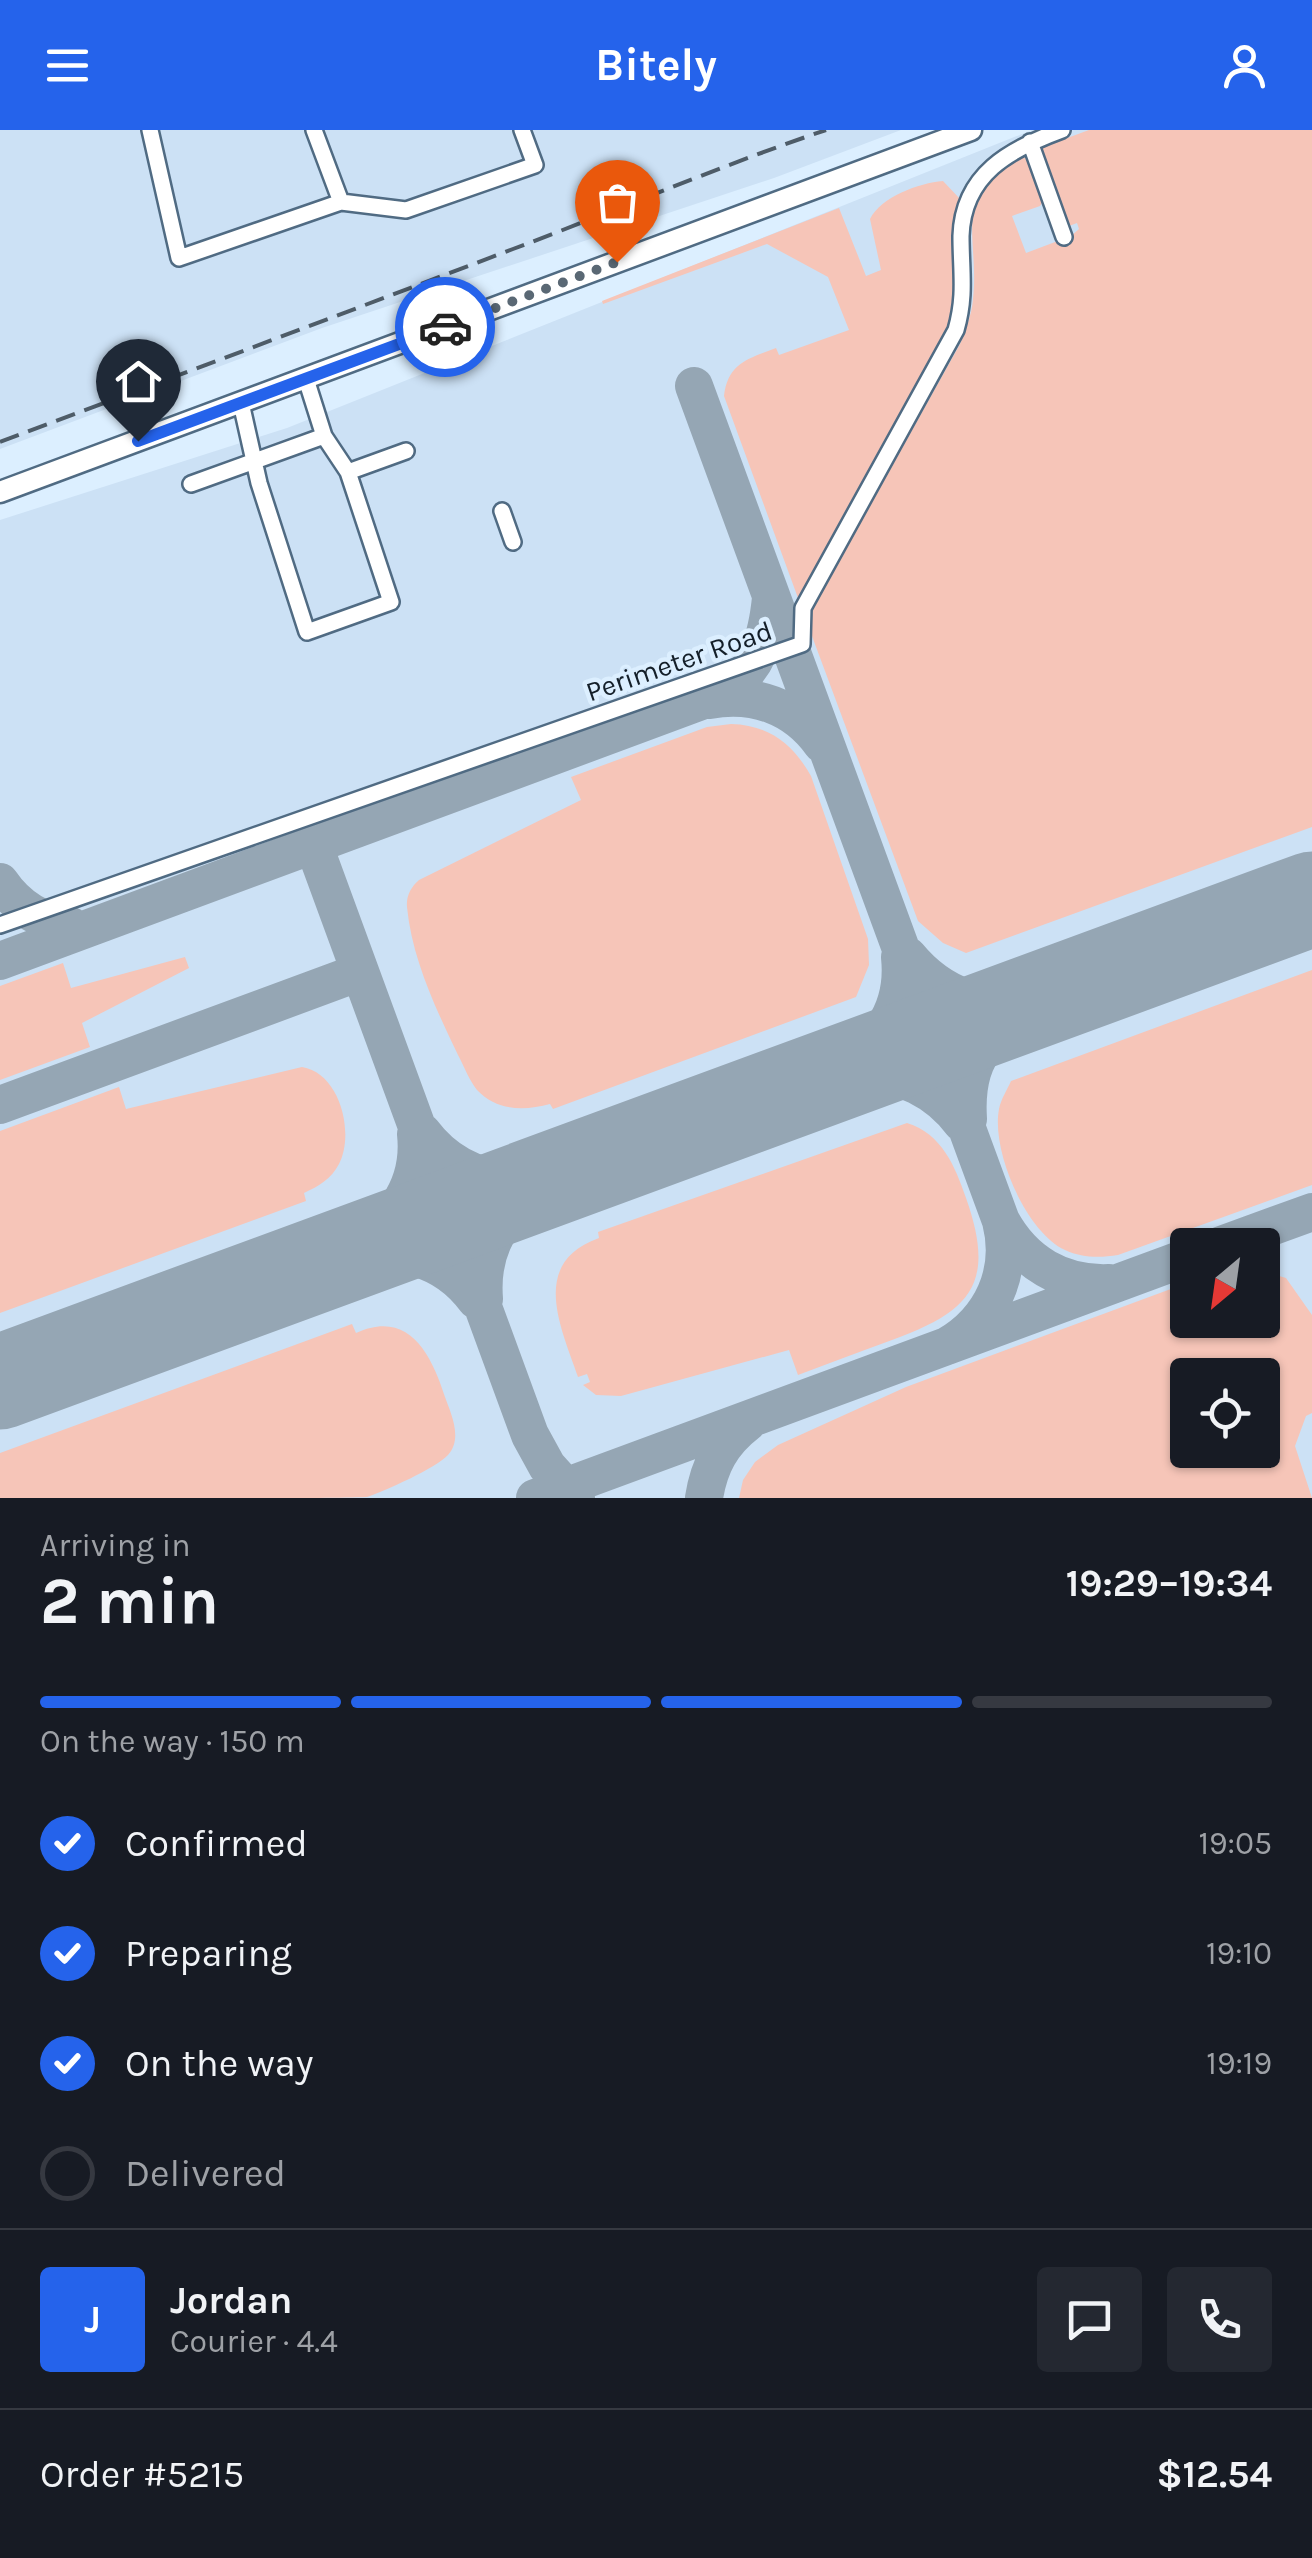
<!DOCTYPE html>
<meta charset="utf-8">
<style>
:root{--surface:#171b24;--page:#242831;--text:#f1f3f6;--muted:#9ea1a6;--line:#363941;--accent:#2563eb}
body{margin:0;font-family:Karla,sans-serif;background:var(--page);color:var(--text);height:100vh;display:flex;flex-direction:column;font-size:38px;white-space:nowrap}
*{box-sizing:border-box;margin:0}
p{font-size:32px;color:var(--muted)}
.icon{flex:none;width:55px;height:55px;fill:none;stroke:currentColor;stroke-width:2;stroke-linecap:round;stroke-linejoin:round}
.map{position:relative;height:1368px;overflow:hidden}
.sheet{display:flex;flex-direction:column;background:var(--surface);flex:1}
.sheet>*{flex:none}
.needle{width:65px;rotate:209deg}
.buttons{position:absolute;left:1170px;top:1098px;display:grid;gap:20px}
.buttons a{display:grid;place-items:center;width:110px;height:110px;border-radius:10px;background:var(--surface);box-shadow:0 2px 8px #0004;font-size:50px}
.pin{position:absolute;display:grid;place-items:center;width:85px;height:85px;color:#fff;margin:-102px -42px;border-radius:50% 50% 50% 0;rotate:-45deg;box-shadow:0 0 10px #0007}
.pin .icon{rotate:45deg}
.courier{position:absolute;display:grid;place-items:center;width:100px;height:100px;margin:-50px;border:8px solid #2563eb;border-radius:50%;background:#fff;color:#222;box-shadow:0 2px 12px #0007}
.summary em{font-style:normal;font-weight:700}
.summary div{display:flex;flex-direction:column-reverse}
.summary{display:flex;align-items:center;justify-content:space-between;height:170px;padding:0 40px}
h1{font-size:65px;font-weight:700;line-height:75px}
.bar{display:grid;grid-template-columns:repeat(4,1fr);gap:15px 10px;align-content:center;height:120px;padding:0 40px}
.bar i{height:12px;border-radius:8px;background:var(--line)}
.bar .active{background:var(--accent)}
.bar p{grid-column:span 4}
.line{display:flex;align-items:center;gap:25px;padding:0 40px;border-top:2px solid var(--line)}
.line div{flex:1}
.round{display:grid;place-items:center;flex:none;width:105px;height:105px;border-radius:10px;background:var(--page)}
ol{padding:0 40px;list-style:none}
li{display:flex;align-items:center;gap:30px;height:110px}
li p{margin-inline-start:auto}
li .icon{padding:10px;border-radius:50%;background:var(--accent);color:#fff;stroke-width:4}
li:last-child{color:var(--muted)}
li i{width:55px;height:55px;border:5px solid var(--line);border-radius:50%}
header{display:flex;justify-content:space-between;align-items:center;height:130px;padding:0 40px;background:var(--accent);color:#fff;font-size:45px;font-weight:700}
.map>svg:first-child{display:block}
</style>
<header><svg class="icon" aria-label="menu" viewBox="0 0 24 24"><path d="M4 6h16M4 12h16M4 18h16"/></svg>Bitely<svg class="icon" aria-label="person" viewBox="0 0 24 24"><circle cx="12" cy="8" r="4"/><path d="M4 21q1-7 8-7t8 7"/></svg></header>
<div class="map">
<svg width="1312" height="1368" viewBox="0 0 1312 1368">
<rect width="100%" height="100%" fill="#dcefff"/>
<path fill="#cce1f5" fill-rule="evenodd" d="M 0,0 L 901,0 L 774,48 L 322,198 L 0,319 Z
M 1032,0 L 1312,0 L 1312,1368 L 0,1368 L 0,390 L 287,298 ZM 1188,1115 L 1262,1115 L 1262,1190 L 1188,1190 ZM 1188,1245 L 1262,1245 L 1262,1320 L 1188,1320 Z"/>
<path fill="#f6c5b8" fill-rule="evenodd" d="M 1089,0 L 1312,0 L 1312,697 L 966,823 L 943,813 L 918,791 L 806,490 L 960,214 C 965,200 972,185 973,169 C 980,107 949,66 1021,26 L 1031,31 L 1042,73 L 1040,76 L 1012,86 L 1026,123 L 1071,106 L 1079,99 L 1077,93 L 1069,96 L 1064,87 L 1042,25 L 1043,17 Z
M 943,51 L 961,70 L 957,83 L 958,152 L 950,200 L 798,468 L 724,266 C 728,233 748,229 776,218 L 779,225 L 849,200 L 828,147 L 767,114 L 603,174 L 602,171 L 839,78 L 866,146 L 881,140 L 870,89 C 881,67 919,53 943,51 Z
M 731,594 C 769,595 793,614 811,646 L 868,809 L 869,835 L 856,867 L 553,979 L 550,974 C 524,981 497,981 477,960 C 469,950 464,936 458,925 C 436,879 412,829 407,777 C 406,766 411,757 419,750 L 581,670 L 571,647 L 707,597 Z
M 185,827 L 189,838 L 82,893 L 90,917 L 0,950 L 0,856 L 63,833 L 71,858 Z
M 1312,840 L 1312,1055 L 1118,1125 C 1100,1128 1082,1128 1065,1120 C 1026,1102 991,1021 999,979 C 1001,969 1007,960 1011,951 Z
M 302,937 C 340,943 355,1003 339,1034 C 331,1049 319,1056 304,1063 L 306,1071 L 0,1183 L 0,1001 L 119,957 L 126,979 Z
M 907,993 C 942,1004 955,1036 966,1068 C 996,1153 972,1181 892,1210 C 860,1222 829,1233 798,1245 L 789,1220 L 621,1266 L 596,1265 L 583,1255 L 590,1252 L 587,1244 L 578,1247 C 561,1197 529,1133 599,1108 L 598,1102 Z
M 1263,1141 L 1286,1148 L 1312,1185 L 1312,1283 L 1306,1286 L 1295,1316 L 1312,1368 L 739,1368 L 743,1350 L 755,1332 L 778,1315 L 906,1257 L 1187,1153 L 1188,1190 L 1262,1190 ZM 1188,1245 L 1262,1245 L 1262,1320 L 1188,1320 Z
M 352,1194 L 356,1203 C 408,1179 431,1223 445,1267 C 451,1284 463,1308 448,1325 C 436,1338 385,1361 367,1367 C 346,1368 293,1368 268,1368 C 179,1368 89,1368 0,1368 L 0,1323 Z"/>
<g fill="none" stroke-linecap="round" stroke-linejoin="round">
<path stroke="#95a6b4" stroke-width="38" d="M 694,256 L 1001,1091 C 1014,1142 992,1190 947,1216
M 709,570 C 754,562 795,576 822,614
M 314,716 L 530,1305 L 547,1336 L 576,1368
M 0,752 C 17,777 41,792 71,796
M 908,826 C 940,865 989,885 1037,867
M 0,831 L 723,563 C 758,540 767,508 771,468
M 827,946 C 874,918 906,886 900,827
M 821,950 C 834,949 847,945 860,944 C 900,941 938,961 962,993
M 0,975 L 360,842
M 968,989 C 963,910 1007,892 1067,860
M 422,1002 C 455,1046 503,1057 555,1046
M 1001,1091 C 1024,1133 1062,1155 1109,1153
M 1221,1115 L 1312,1082
M 344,1126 C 396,1118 443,1125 476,1170
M 344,1126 C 388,1097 422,1060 416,1004
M 484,1169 C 479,1103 515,1073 568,1044
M 535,1368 L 1188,1127
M 704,1368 C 709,1336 721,1313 747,1293"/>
<path stroke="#95a6b4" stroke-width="95" d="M 0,1252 L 1312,769"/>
<g stroke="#506b83" stroke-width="20">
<path id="minor" d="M 150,0 L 179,128 L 341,72 L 314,0
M 1030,12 L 1064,107
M 341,72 L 406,80 L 535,35 L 522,0
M 241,273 L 259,353 L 307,502 L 391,472 L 348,342 L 324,306 L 306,249
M 348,342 L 406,321
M 191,354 L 324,306
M 502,381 L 513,412
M 0,795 L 802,514 L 803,478 L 956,200 C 966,165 961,142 961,106 C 963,44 1010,19 1062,0"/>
</g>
<g stroke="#506b83" stroke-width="25">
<path id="major" d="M 0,362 L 971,0"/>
</g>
<use href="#minor" stroke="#fff" stroke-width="15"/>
<use href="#major" stroke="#fff" stroke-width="20"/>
<path stroke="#4e5c68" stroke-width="4" stroke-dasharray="20 10" stroke-linecap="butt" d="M 0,312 C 171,248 342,184 513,119 C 617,80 720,36 826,0"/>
</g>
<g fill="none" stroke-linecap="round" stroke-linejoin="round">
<path stroke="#5a6874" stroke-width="10" stroke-dasharray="0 18" d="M 445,197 L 617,132"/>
<path stroke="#2563eb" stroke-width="12" d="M 138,311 L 445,197"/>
</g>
<g text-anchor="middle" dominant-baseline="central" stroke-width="9" stroke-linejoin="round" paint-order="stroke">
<g font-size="28" fill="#141f29" stroke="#dcefff">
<text transform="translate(679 531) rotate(-19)">Perimeter Road</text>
</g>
</g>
</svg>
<div class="buttons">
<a><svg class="needle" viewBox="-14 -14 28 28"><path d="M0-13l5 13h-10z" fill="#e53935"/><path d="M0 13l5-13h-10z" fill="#9ea1a6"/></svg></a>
<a><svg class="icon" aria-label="locate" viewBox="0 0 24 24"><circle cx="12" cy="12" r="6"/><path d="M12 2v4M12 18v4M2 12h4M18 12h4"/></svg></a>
</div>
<div class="pin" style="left:617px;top:132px;background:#ea580c"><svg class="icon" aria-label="bag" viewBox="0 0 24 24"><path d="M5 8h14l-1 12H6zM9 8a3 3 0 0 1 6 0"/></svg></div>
<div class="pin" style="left:138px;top:311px;background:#1f2937"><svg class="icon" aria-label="home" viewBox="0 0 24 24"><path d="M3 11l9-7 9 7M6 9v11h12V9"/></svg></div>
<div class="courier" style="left:445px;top:197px"><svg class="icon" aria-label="car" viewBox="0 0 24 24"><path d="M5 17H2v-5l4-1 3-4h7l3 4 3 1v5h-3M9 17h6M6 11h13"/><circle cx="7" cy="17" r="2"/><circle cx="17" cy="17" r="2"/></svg></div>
</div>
<section class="sheet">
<div class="summary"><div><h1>2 min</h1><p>Arriving in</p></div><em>19:29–19:34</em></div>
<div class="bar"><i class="active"></i><i class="active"></i><i class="active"></i><i></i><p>On the way · 150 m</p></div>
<ol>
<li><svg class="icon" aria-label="check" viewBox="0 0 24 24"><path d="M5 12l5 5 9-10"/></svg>Confirmed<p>19:05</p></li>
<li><svg class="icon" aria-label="check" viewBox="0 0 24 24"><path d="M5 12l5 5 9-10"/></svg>Preparing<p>19:10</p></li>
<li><svg class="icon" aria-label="check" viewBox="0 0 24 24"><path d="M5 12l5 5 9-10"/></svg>On the way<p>19:19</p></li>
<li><i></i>Delivered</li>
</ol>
<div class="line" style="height:180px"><b class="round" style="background:var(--accent);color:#fff">J</b><div><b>Jordan</b><p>Courier · 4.4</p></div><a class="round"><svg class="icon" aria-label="chat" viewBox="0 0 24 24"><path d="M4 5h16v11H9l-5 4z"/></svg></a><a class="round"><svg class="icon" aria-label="phone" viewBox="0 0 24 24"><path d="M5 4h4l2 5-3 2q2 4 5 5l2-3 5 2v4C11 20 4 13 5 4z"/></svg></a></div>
<div class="line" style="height:130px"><div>Order #5215</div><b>$12.54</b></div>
</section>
